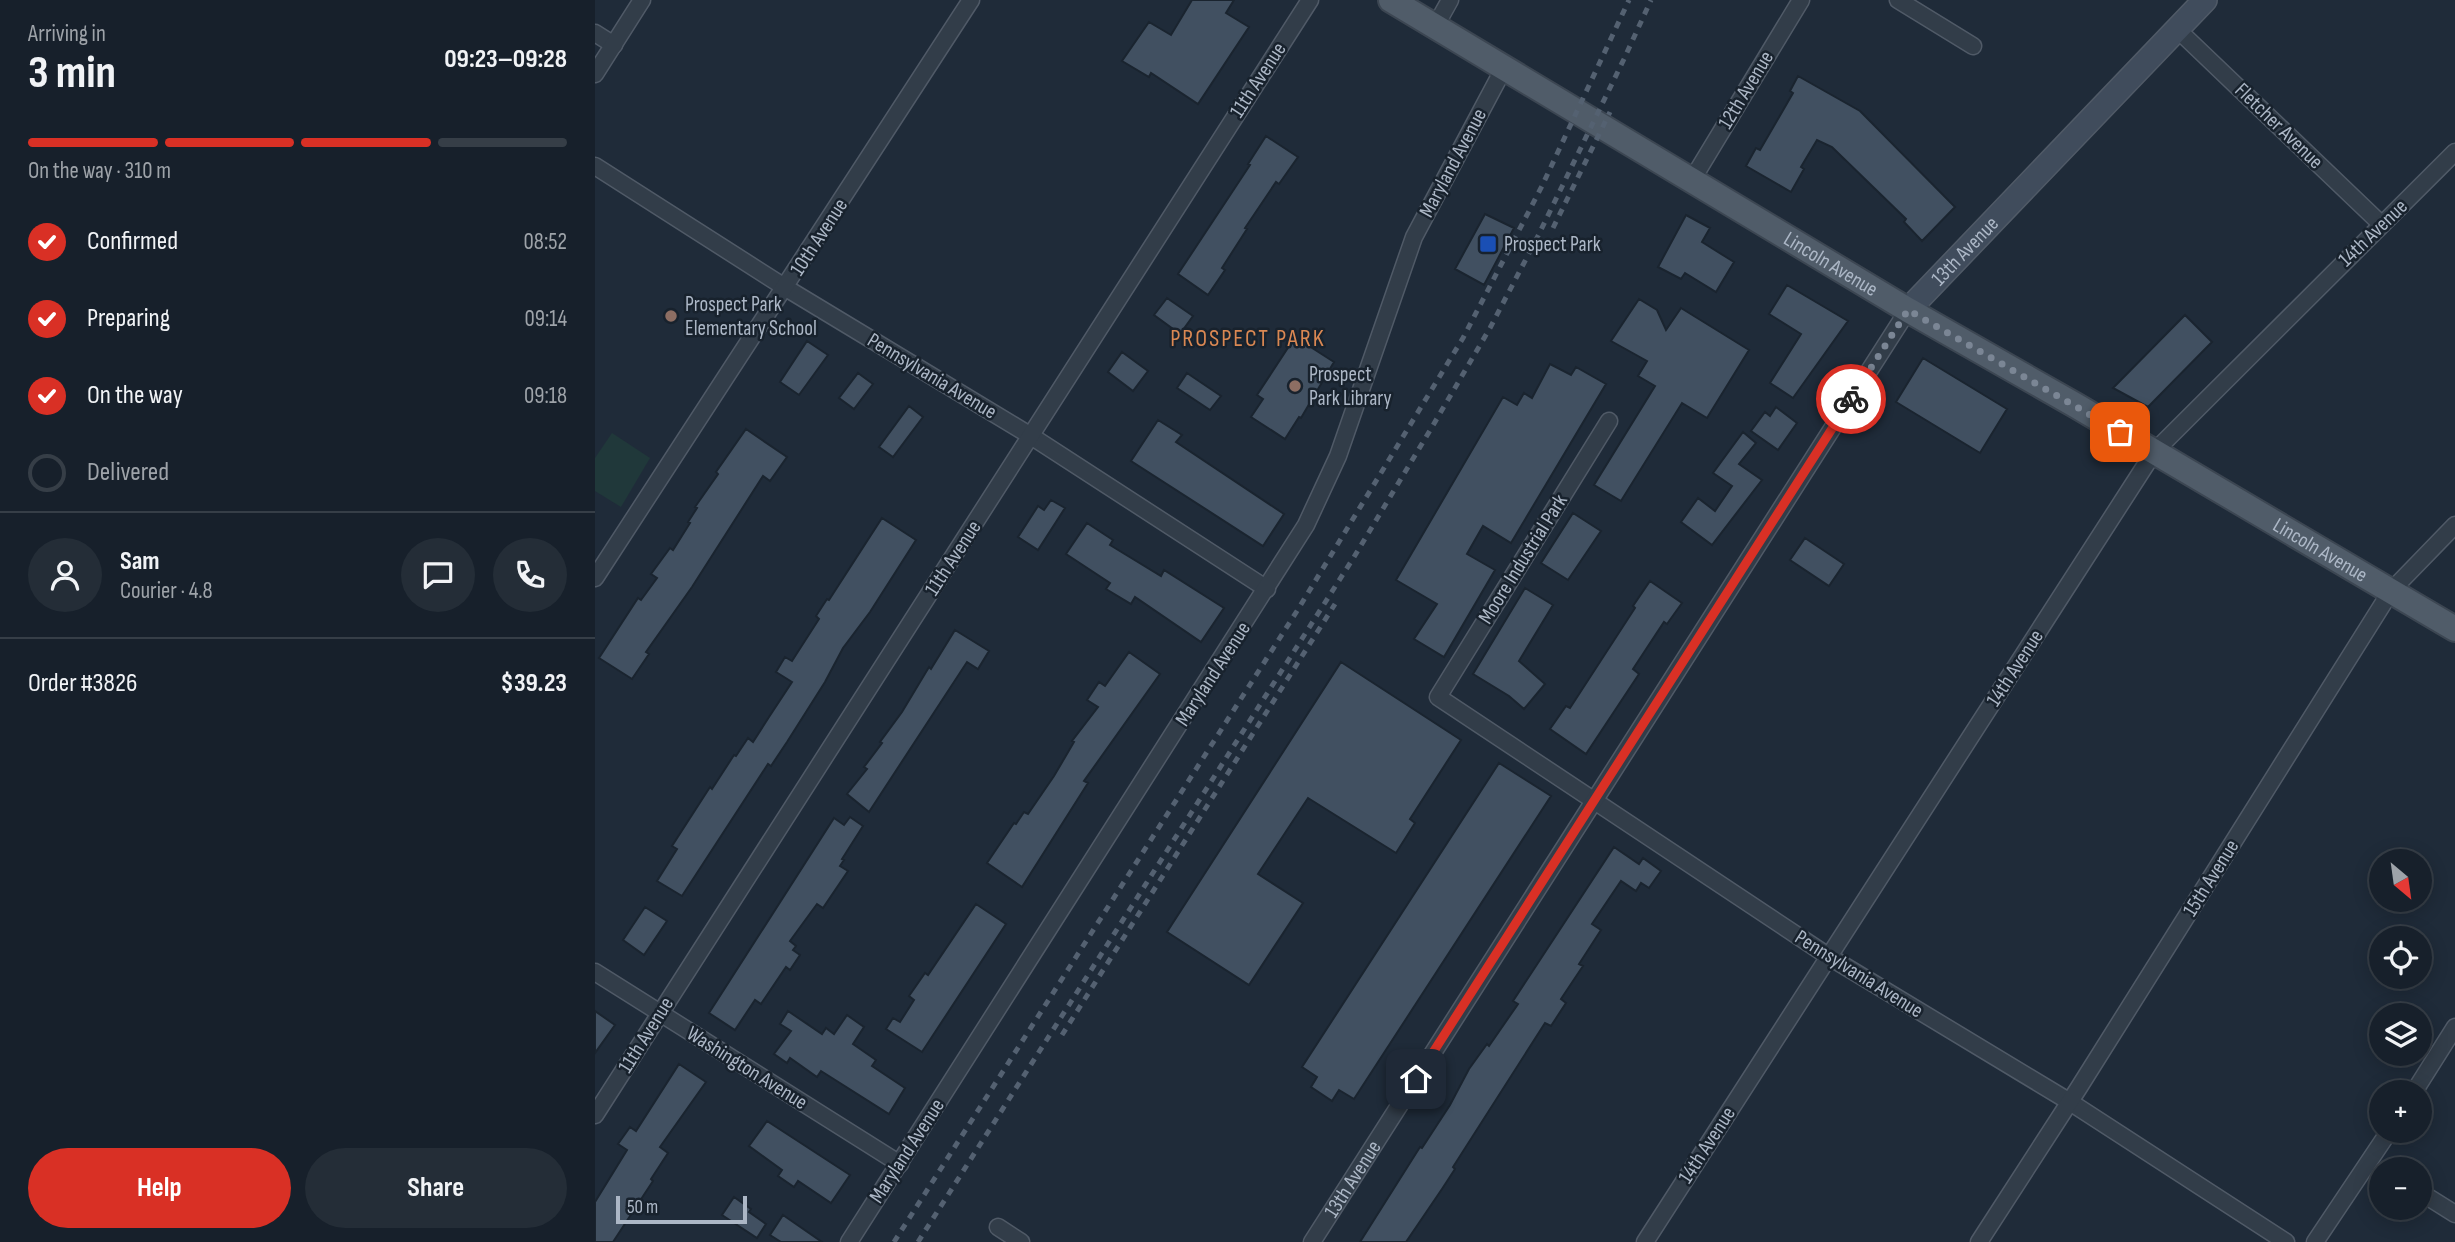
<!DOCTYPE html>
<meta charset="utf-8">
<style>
:root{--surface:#17202b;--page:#242d37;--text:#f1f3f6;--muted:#9ea3a9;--line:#363e47;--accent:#d93025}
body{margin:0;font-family:"Sofia Sans Condensed",sans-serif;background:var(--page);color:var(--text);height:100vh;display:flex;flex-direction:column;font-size:26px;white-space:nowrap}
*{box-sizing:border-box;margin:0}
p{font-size:23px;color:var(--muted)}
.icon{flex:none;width:38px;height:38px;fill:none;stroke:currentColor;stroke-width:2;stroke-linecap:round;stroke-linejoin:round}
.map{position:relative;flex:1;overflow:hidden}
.side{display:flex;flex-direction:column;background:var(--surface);width:595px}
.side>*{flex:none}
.needle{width:46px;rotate:151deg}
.controls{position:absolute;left:1774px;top:849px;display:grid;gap:14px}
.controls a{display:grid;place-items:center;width:63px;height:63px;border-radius:50%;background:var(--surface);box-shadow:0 4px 18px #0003,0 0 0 2px var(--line);font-size:35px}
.scale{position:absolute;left:21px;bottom:18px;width:131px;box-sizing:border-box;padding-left:7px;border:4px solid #acb7c6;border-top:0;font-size:19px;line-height:24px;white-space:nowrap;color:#acb7c6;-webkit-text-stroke:5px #18222d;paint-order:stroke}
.pin{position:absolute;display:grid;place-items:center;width:60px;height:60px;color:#fff;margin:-30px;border-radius:14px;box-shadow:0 4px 10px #0006}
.courier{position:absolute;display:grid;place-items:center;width:70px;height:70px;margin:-35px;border:5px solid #d93025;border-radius:50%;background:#fff;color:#222;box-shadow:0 2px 9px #0007}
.overview em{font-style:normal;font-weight:700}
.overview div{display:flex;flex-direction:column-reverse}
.overview{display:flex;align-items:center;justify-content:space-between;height:119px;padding:0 28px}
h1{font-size:46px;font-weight:700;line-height:52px}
.bar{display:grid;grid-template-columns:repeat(4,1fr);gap:10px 7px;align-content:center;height:84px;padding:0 28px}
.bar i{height:9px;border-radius:5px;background:var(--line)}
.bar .on{background:var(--accent)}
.bar p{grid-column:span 4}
.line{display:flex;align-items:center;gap:18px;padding:0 28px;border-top:2px solid var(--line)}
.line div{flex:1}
.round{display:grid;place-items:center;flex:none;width:74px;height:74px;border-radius:37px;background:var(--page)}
ol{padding:0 28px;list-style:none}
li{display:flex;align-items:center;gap:21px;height:77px}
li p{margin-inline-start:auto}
li .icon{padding:7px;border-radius:50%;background:var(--accent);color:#fff;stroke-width:4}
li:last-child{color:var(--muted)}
li i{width:38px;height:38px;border:4px solid var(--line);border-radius:50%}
.button{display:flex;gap:14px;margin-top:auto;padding:14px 28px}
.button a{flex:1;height:80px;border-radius:42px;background:var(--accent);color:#fff;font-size:28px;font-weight:700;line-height:80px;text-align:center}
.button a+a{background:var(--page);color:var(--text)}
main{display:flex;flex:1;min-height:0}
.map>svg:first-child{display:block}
</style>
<main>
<section class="side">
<div class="overview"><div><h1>3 min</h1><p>Arriving in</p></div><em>09:23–09:28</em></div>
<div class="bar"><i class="on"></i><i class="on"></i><i class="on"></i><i></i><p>On the way · 310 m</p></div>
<ol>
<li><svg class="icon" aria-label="check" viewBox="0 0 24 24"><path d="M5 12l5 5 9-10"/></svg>Confirmed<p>08:52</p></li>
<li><svg class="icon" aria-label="check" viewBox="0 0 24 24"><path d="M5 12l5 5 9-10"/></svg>Preparing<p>09:14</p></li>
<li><svg class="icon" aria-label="check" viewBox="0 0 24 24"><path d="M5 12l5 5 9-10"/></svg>On the way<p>09:18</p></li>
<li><i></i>Delivered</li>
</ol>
<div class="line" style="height:126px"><a class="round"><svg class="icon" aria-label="person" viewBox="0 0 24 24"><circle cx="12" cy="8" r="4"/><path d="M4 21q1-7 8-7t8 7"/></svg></a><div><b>Sam</b><p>Courier · 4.8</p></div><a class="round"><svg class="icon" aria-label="chat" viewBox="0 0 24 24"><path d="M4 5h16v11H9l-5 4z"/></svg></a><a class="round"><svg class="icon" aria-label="phone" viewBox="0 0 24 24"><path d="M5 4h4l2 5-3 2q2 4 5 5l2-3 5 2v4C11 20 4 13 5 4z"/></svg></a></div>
<div class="line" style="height:91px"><div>Order #3826</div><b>$39.23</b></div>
<div class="button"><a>Help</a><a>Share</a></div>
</section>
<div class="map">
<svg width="1860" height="1242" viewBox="0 0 1860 1242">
<rect width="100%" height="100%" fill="#1f2b39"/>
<path fill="#20383a" d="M 17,433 L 55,458 L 26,507 L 0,491 L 0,458 Z"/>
<path fill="#415061" stroke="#1a242f" stroke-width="2" d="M 597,0 L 639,0 L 631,13 L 654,27 L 603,104 L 556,73 L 554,77 L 527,61 L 554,22 L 576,35 Z
M 1203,76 L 1265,111 L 1360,207 L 1327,241 L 1309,222 L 1311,219 L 1237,147 L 1222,140 L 1206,167 L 1209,169 L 1196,192 L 1151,166 L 1161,148 L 1165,150 L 1198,93 L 1195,91 Z
M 671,136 L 703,157 L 684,184 L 681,182 L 650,228 L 652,229 L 627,268 L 630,270 L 613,295 L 583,274 L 655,165 L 653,164 Z
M 890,214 L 919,228 L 889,285 L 860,269 Z
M 1091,215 L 1115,228 L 1107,242 L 1139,262 L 1121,292 L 1090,273 L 1086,279 L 1063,267 Z
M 1192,285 L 1253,321 L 1198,398 L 1175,383 L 1206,334 L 1174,314 Z
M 572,298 L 598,316 L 585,334 L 559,315 Z
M 1044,299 L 1062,310 L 1071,330 L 1086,308 L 1154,350 L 1112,418 L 1087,403 L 1026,501 L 999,485 L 1060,386 L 1043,376 L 1052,361 L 1016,341 Z
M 1590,315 L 1617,342 L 1553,407 L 1518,388 Z
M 700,337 L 739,362 L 706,418 L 704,417 L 690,439 L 656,417 L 668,399 L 662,395 Z
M 212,341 L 233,355 L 204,395 L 185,382 Z
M 527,352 L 553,371 L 538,391 L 513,372 Z
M 1328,358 L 1412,409 L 1385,453 L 1301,402 Z
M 955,364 L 976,375 L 981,367 L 1011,384 L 916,543 L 888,526 L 872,554 L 900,570 L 849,657 L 819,639 L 842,604 L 801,580 L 908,397 L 922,405 L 929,393 L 937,398 Z
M 263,373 L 278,384 L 259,409 L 244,398 Z
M 592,373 L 626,396 L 615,410 L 582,388 Z
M 314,406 L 328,417 L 298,457 L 284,447 Z
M 1181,407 L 1202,423 L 1183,450 L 1156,431 L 1170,412 L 1175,416 Z
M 563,420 L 587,435 L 581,442 L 689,514 L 668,546 L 536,461 Z
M 151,429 L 192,457 L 175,481 L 168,476 L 97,587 L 51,652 L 54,654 L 37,679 L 4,658 L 43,598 L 46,600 L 62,578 L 56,574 L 75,548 L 78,550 L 95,523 L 93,522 L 102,508 L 100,507 L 123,474 L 121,472 Z
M 1148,432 L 1161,443 L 1144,464 L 1167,480 L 1117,545 L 1086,522 L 1103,498 L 1120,511 L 1137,486 L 1118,473 Z
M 456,500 L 470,508 L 443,550 L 423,537 L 443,506 L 449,510 Z
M 978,513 L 1006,531 L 973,580 L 946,563 Z
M 287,518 L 321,540 L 275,612 L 248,648 L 230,682 L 192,742 L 176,766 L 173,764 L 87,896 L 62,881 L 82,849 L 77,846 L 115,787 L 117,789 L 139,755 L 141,756 L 153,738 L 158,742 L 174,717 L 197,682 L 181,672 L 190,657 L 197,661 L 224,619 L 221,616 L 232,599 L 234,600 Z
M 492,523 L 518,540 L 515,545 L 566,576 L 569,570 L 629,608 L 606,642 L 540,597 L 536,604 L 511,589 L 515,583 L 471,554 Z
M 1210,538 L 1249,564 L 1234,586 L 1195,560 Z
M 1055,581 L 1087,603 L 1072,624 L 1069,622 L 1038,669 L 1044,674 L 991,754 L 955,729 L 971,706 L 975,708 L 1040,608 L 1038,606 Z
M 930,588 L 958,605 L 924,661 L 950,684 L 929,709 L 914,696 L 878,674 Z
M 360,630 L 394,651 L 383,669 L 372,662 L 274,812 L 252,794 L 272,769 L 269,767 L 287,743 L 285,742 L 307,712 L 334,667 L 336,669 Z
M 534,652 L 565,674 L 489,781 L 493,783 L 427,887 L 392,863 L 419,823 L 421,824 L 429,812 L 433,814 L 459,776 L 479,742 L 477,741 L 503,707 L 492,700 L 504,682 L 510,686 Z
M 746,662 L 866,740 L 815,819 L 820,823 L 801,853 L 713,798 L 663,874 L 708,903 L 654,985 L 572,932 Z
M 904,763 L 956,796 L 759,1099 L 744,1090 L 737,1101 L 716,1087 L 722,1077 L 707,1067 Z
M 255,817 L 268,826 L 247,859 L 249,860 L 245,866 L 253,871 L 228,908 L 222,904 L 195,941 L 201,946 L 198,950 L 205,955 L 195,970 L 191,967 L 166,1004 L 160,1000 L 140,1030 L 114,1013 L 239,818 L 249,825 Z
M 1019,847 L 1044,864 L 1048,858 L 1066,871 L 1054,888 L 1046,883 L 1041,891 L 1026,881 L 997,924 L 1006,930 L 984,964 L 988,966 L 966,999 L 971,1003 L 956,1026 L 950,1023 L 858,1167 L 860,1169 L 847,1189 L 811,1242 L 765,1242 L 825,1147 L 827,1148 L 855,1105 L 874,1069 L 892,1044 L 894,1046 L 923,1004 L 918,1001 Z
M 381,904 L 411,924 L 327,1052 L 291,1029 L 298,1018 L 305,1022 L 319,1000 L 314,996 L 330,973 L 333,975 Z
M 50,907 L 72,921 L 49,955 L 28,940 Z
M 0,1011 L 20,1025 L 0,1053 Z
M 193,1011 L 227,1034 L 231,1028 L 239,1034 L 252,1015 L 269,1027 L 258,1044 L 281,1060 L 277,1066 L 310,1088 L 294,1114 L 226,1071 L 222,1077 L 195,1058 L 192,1063 L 179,1054 L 196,1031 L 185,1024 Z
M 84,1064 L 111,1082 L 65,1147 L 73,1153 L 56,1179 L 58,1181 L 18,1242 L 0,1242 L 0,1202 L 32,1150 L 23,1144 L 35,1127 L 41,1131 Z
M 172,1121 L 255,1175 L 236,1203 L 203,1181 L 199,1187 L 183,1176 L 187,1170 L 154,1146 Z
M 139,1197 L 156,1209 L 154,1212 L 171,1224 L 162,1238 L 127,1215 Z
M 188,1215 L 227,1242 L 186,1242 L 175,1235 Z"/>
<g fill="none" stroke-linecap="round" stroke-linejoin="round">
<g stroke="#505a67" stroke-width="19">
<g id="street">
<path d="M 1303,0 L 1378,46"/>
<path d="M 840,27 L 855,0"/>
<path d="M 1582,29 L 1786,224"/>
<path d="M 0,33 L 19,45"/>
<path d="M 0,74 L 47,0"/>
<path d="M 0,166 L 191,288 L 436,436 L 672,589"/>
<path d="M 1097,180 L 1206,0"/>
<path d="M 1014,421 L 843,697 L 1233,956 L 1475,1102 L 1691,1242"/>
<path d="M 0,578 L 376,0"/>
<path d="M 0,972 L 305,1164"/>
<path d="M 1819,1092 L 1860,1027"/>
<path d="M 0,1115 L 715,0"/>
<path d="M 1825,1192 L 1860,1214"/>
<path d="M 403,1227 L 426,1242"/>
<path d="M 254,1242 L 711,525 L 743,456 L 819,237 L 909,68"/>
<path id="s1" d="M 717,1242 L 1313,310"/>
<path d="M 1050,1242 L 1559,452 L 1860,152"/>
<path d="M 1384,1242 L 1483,1089 L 1796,591 L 1860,525"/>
<path d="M 1720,1242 L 1795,1130"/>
</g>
</g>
<g stroke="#505a67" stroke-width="26">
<g id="secondary">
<path id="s2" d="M 1313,310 L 1610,0"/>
</g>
</g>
<g stroke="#3c4652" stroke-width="28">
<g id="primary">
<path id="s3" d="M 796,0 L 1313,310 L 1480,405 L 1860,629"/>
</g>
</g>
<use href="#street" stroke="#323d49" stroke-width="16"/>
<use href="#secondary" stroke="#404c5c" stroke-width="23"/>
<use href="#primary" stroke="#505c69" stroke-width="24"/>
<path stroke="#546171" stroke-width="5" stroke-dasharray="7 7" stroke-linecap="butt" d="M 958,228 L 1015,112
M 467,1035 L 740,604
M 299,1242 L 702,611 L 868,338 L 947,186 L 1034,0
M 323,1242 L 759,557 L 837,427 L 895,328 L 942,238 L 1029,59 L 1056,0"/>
</g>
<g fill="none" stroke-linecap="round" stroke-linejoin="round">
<path stroke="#7b8695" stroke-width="7" stroke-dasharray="0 12.6" d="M 1256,399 L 1313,310 L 1525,432"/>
<path stroke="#d93025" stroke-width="9" d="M 821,1079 L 1256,399"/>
</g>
<rect fill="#1a4fb4" stroke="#18222d" stroke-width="2.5" x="884" y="235" width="18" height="18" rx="3.5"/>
<g fill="#8d6e63" stroke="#18222d" stroke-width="2.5">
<circle cx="76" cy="316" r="7"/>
<circle cx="700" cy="386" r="7"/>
</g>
<g text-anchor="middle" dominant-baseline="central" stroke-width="5" stroke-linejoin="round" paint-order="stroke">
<g font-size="21" fill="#acb7c6" stroke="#18222d">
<text transform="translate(663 80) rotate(-57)">11th Avenue</text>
<text transform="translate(1151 90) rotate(-59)">12th Avenue</text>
<text transform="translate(1684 126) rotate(44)">Fletcher Avenue</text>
<text transform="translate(858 163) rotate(-62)">Maryland Avenue</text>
<text transform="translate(1778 233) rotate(-44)">14th Avenue</text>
<text transform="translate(224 237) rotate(-57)">10th Avenue</text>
<text stroke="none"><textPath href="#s2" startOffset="82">13th Avenue</textPath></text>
<text stroke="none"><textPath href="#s3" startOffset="513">Lincoln Avenue</textPath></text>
<text transform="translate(337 376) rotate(31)">Pennsylvania Avenue</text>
<text stroke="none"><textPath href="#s3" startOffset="1080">Lincoln Avenue</textPath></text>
<text transform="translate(358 558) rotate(-57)">11th Avenue</text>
<text transform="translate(928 559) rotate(-58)">Moore Industrial Park</text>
<text transform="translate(1420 668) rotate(-57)">14th Avenue</text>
<text transform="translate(618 674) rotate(-57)">Maryland Avenue</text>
<text transform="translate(1616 878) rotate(-58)">15th Avenue</text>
<text transform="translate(1264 974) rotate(32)">Pennsylvania Avenue</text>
<text transform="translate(51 1035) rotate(-58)">11th Avenue</text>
<text transform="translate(152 1068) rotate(32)">Washington Avenue</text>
<text transform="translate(1112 1145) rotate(-57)">14th Avenue</text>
<text transform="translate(312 1151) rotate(-57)">Maryland Avenue</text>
<text stroke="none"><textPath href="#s1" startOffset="75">13th Avenue</textPath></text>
</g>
<g font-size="21" fill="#acb7c6" stroke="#18222d" text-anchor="start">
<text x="909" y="244">Prospect Park</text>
<text x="90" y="304">Prospect Park<tspan x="90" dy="24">Elementary School</tspan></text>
<text x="714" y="374">Prospect<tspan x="714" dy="24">Park Library</tspan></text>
</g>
<g font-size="24" letter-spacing="2" fill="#da8853" stroke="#18222d">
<text x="653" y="338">PROSPECT PARK</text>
</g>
</g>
</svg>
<div class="controls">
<a><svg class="needle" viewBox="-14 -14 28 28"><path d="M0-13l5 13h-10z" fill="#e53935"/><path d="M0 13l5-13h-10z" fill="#9ea3a9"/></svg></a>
<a><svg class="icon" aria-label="locate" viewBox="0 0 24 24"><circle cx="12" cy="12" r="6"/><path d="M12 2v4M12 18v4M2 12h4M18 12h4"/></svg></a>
<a><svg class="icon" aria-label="layers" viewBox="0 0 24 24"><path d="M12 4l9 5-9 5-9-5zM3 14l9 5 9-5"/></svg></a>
<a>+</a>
<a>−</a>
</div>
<div class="scale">50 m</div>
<div class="pin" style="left:1525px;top:432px;background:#ea580c"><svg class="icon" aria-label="bag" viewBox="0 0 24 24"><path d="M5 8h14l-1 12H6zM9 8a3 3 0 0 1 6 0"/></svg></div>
<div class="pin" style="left:821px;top:1079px;background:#1f2937"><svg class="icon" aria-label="home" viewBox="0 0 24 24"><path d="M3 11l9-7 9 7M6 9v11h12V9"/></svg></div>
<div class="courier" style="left:1256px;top:399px"><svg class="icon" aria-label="bike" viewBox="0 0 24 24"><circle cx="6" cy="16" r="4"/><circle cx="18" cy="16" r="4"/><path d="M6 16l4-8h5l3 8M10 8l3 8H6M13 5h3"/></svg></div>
</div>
</main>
